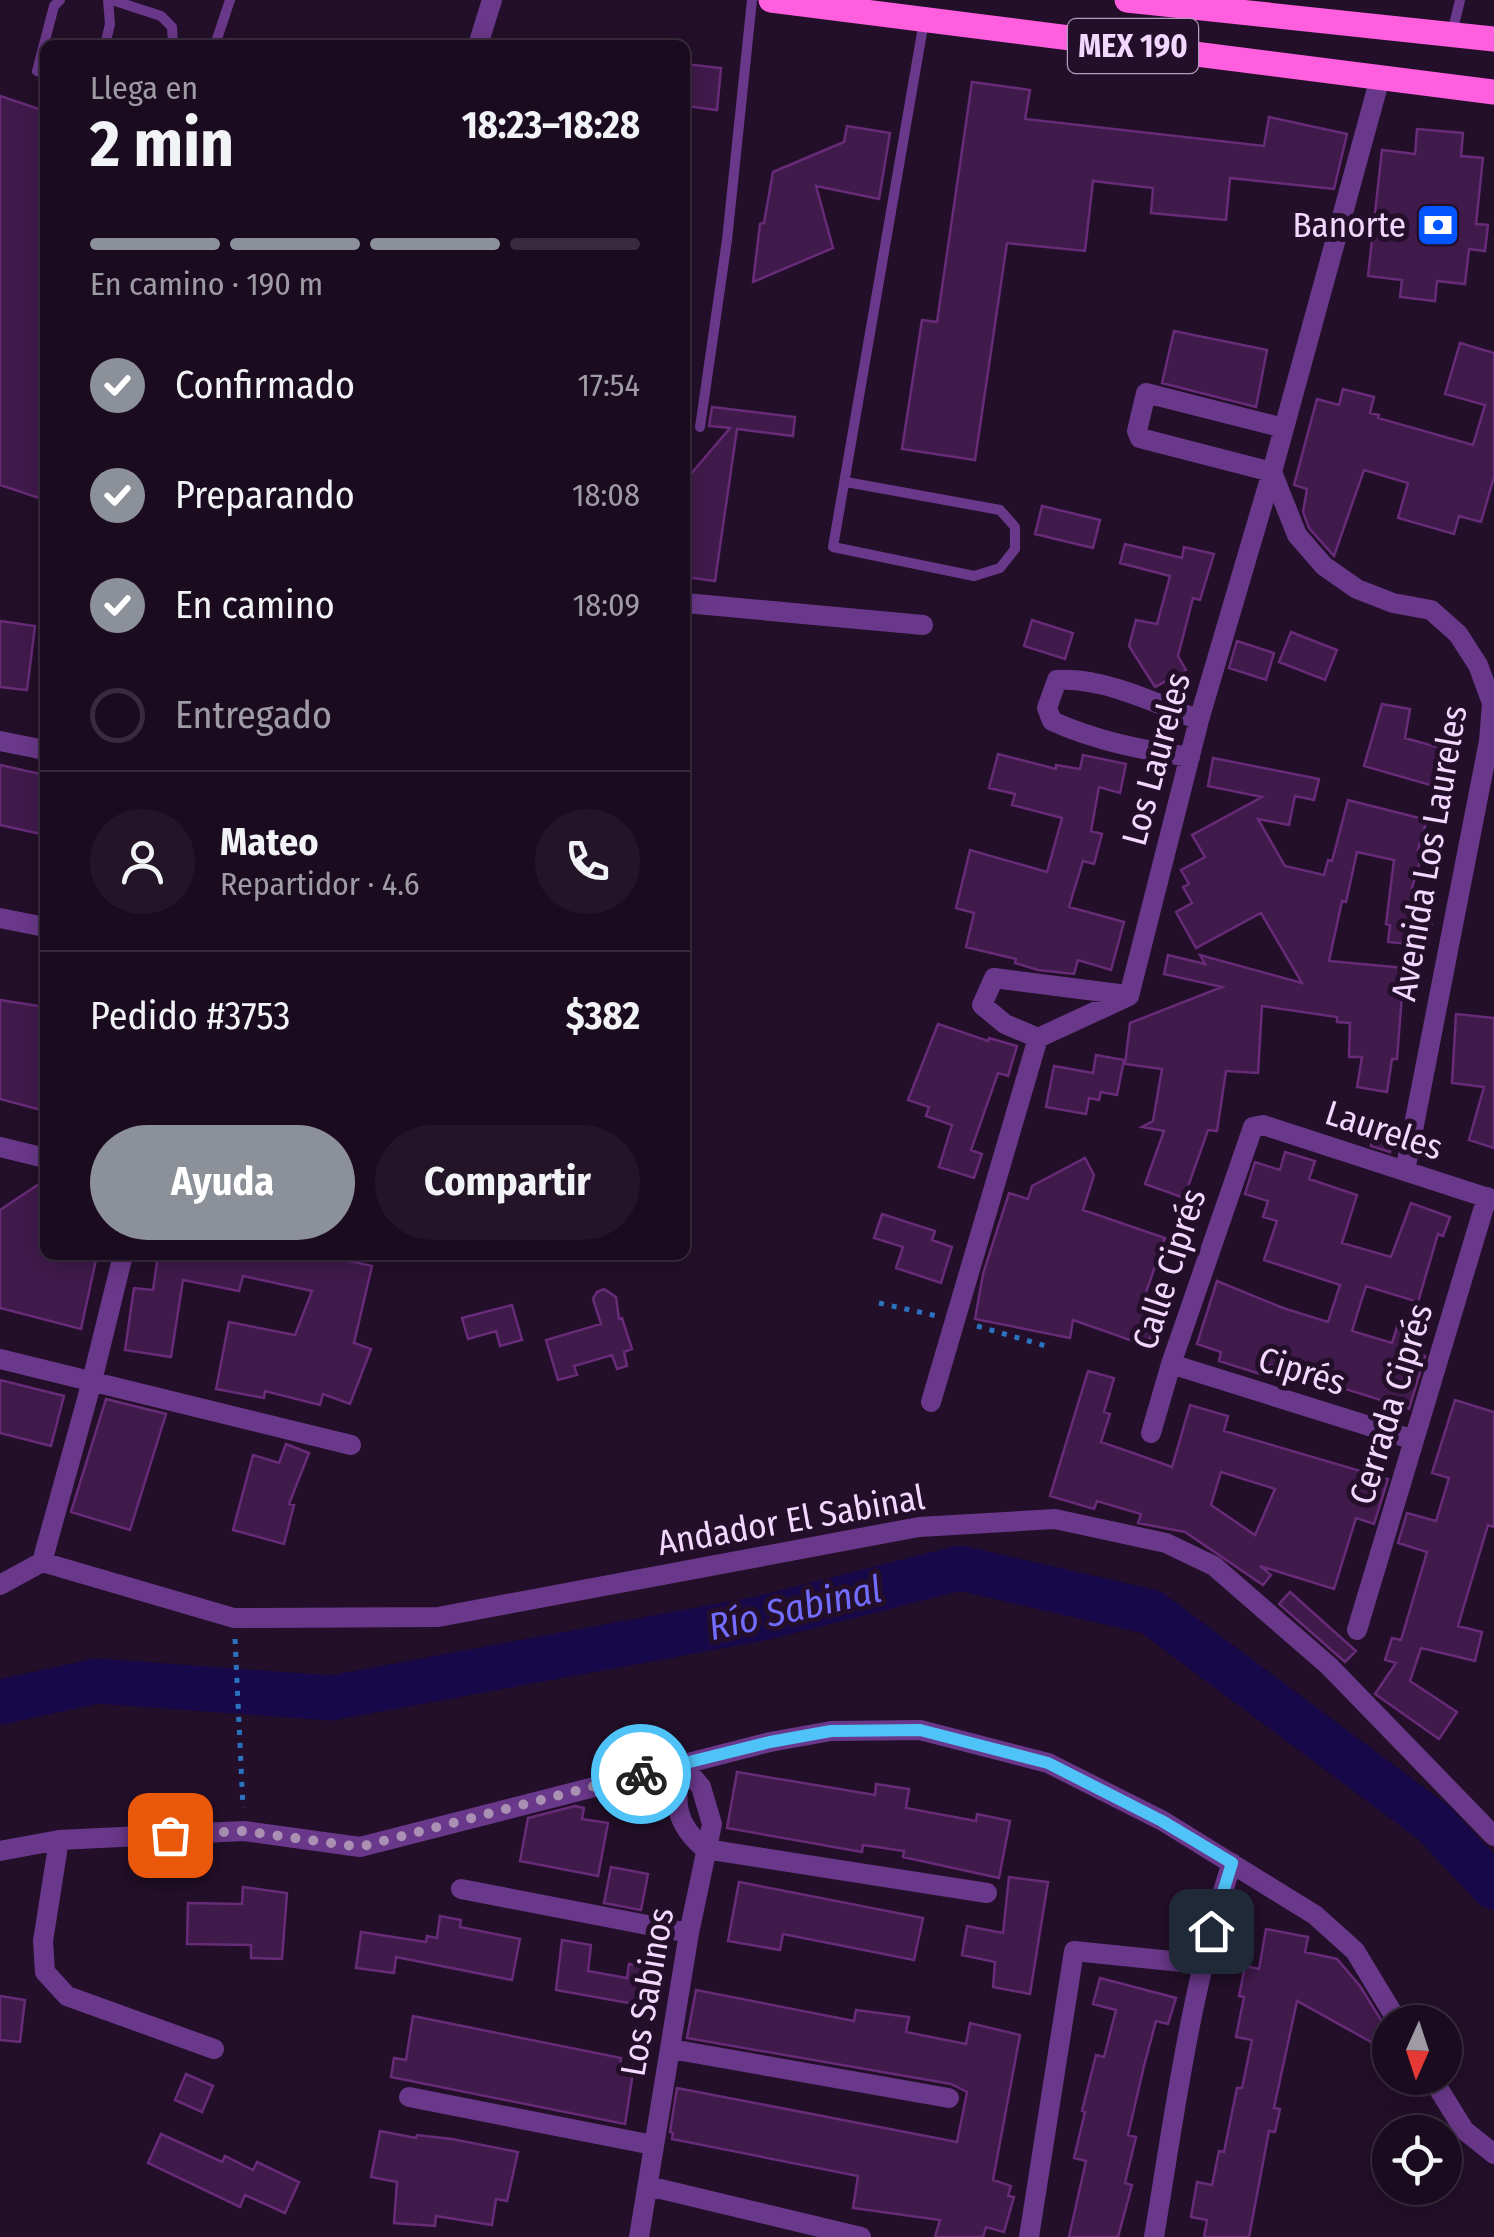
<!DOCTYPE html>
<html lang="es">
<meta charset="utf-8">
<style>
:root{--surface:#1a0b1f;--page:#231428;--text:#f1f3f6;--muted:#9f9ba4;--line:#382b3d;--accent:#8c9099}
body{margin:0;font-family:"Fira Sans Condensed",sans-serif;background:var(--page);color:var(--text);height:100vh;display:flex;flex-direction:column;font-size:38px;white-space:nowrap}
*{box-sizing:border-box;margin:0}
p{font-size:32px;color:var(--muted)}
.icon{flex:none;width:55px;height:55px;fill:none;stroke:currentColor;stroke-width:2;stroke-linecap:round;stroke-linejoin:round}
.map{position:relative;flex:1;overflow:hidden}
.side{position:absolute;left:40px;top:40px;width:650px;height:1220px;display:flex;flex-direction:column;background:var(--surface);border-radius:15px;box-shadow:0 5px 25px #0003,0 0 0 2px var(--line)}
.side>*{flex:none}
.needle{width:65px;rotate:183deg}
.tools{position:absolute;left:1372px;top:2005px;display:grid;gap:20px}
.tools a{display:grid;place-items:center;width:90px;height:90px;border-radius:50%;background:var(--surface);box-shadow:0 5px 25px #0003,0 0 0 2px var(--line);font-size:50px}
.pin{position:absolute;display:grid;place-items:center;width:85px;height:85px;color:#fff;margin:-42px;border-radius:20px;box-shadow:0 5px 15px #0006}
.courier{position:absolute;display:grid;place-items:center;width:100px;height:100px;margin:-50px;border:8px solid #4fc3f7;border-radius:50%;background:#fff;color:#222;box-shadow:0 2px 12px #0007}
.head em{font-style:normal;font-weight:700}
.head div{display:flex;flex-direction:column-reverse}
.head{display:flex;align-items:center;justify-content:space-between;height:170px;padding:0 50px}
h1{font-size:65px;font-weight:700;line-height:75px}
.bar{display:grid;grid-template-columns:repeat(4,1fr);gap:15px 10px;align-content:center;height:120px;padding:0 50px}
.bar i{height:12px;border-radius:8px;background:var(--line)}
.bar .active{background:var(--accent)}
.bar p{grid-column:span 4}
.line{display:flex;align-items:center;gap:25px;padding:0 50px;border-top:2px solid var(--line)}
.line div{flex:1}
.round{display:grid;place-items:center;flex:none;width:105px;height:105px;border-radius:52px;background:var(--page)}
ol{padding:0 50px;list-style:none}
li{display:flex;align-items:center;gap:30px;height:110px}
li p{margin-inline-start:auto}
li .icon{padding:10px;border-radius:50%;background:var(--accent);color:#fff;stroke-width:4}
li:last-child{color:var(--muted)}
li i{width:55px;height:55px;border:5px solid var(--line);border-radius:50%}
.primary-button{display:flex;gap:20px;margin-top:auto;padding:20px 50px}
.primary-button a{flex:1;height:115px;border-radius:60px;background:var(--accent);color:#fff;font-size:40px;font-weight:700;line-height:115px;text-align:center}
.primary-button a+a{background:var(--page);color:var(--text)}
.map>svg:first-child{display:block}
</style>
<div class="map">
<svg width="1494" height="2237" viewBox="0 0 1494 2237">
<rect width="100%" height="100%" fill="#230f29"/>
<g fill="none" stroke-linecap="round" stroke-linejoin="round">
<path stroke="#160849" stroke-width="45" d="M 0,1702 L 97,1681 L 331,1698 L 763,1618 L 960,1568 L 1151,1612 L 1434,1823 L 1494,1887"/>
</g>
<path fill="#401a4b" stroke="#672b78" stroke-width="2.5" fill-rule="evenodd" d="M 685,64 L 721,68 L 717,110 L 685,106 Z
M 972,82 L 1030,90 L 1025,119 L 1264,146 L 1269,117 L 1347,134 L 1334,189 L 1230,178 L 1226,220 L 1151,213 L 1153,188 L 1093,181 L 1085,251 L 1007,243 L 975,460 L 902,449 L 922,320 L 937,322 Z
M 0,96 L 45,111 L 45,500 L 0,485 Z
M 847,126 L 890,133 L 879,199 L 816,186 L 833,248 L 753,282 L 760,224 L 764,223 L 773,172 L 844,142 Z
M 1417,129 L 1463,133 L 1461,156 L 1483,158 L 1476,224 L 1488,225 L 1485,251 L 1469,249 L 1465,284 L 1437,281 L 1435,301 L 1400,297 L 1402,280 L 1368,276 L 1382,150 L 1415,154 Z
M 1174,331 L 1267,350 L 1256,407 L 1162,383 Z
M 1460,343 L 1494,353 L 1494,477 L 1481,522 L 1459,516 L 1454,534 L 1398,518 L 1408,483 L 1364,470 L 1334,556 L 1309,528 L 1303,512 L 1307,489 L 1294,485 L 1317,399 L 1339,405 L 1343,389 L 1374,397 L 1370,413 L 1379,415 L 1378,418 L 1473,445 L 1485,405 L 1445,394 Z
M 712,407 L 795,417 L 793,436 L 737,429 L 715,581 L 685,577 L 685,481 L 730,428 L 709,426 Z
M 1042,506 L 1100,520 L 1093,548 L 1035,534 Z
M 1125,544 L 1182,558 L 1184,547 L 1214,554 L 1200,600 L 1193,598 L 1178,656 L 1186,670 L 1155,687 L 1129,646 L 1136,620 L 1157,624 L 1170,576 L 1120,563 Z
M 1032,620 L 1073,633 L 1065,659 L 1024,646 Z
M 0,621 L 35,626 L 27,690 L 0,687 Z
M 1291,632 L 1337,650 L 1325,680 L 1279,662 Z
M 1237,641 L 1274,653 L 1266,680 L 1229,668 Z
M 1382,704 L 1410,709 L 1405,738 L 1448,750 L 1437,787 L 1364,766 Z
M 998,754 L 1056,769 L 1056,765 L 1080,769 L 1083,755 L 1126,764 L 1120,793 L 1099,787 L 1091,831 L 1102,834 L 1094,864 L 1083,861 L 1069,907 L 1124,922 L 1111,970 L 1078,960 L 1074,974 L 1038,970 L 1015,963 L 1016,959 L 966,947 L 974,913 L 956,908 L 970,850 L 1047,872 L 1062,818 L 1012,805 L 1015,794 L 989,788 Z
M 1213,758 L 1319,779 L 1314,800 L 1295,796 L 1289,825 L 1258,819 L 1285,866 L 1324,875 L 1328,860 L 1332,861 L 1348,800 L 1427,820 L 1418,850 L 1423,851 L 1412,888 L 1437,891 L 1428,946 L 1388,942 L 1390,925 L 1386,924 L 1394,860 L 1357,852 L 1346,902 L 1342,901 L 1329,961 L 1404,968 L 1397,1059 L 1392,1059 L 1387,1092 L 1357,1087 L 1362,1057 L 1349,1057 L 1350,1023 L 1337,1022 L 1337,1017 L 1262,1006 L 1258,1073 L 1226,1071 L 1217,1131 L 1208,1130 L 1184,1198 L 1145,1184 L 1164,1131 L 1142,1127 L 1153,1121 L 1162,1069 L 1125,1064 L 1130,1023 L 1222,987 L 1164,974 L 1168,955 L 1205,964 L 1200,955 L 1302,983 L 1261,913 L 1196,948 L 1176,912 L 1192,903 L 1183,887 L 1189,884 L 1181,870 L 1205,857 L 1192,835 L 1262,797 L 1208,786 Z
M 0,765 L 45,775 L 45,835 L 0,825 Z
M 0,1000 L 45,1007 L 45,1111 L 0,1099 Z
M 1456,1014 L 1494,1018 L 1494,1148 L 1469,1140 L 1484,1087 L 1452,1083 Z
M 938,1024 L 988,1041 L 989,1038 L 1017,1046 L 1008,1076 L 998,1073 L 971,1150 L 982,1154 L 974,1178 L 939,1167 L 952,1125 L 926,1116 L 929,1107 L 908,1100 Z
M 1096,1055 L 1124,1060 L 1117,1095 L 1101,1092 L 1099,1100 L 1089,1098 L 1086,1114 L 1046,1107 L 1054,1066 L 1093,1073 Z
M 1376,1121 L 1394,1124 L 1390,1152 L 1371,1146 Z
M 1285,1152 L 1315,1161 L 1309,1179 L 1357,1195 L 1342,1243 L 1391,1257 L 1411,1203 L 1450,1217 L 1443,1236 L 1438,1234 L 1418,1302 L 1366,1286 L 1352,1331 L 1392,1343 L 1399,1321 L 1423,1329 L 1416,1353 L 1425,1356 L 1409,1409 L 1266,1364 L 1263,1375 L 1219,1361 L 1221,1352 L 1197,1344 L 1217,1281 L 1283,1308 L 1328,1322 L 1340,1285 L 1264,1260 L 1277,1221 L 1263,1217 L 1268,1201 L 1245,1194 L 1255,1162 L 1280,1170 Z
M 1085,1158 L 1094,1175 L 1083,1210 L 1165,1238 L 1143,1301 L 1162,1308 L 1147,1346 L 1073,1320 L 1070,1338 L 975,1319 L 983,1274 L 1009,1193 L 1028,1199 L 1032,1186 Z
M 45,1180 L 45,1255 L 97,1255 L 81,1329 L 0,1308 L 0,1210 Z
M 882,1214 L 935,1231 L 932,1240 L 952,1247 L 941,1283 L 896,1268 L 903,1247 L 874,1238 Z
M 158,1255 L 322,1255 L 372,1266 L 354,1343 L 371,1349 L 350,1404 L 323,1394 L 320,1405 L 265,1391 L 264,1398 L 216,1389 L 229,1322 L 295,1335 L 312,1291 L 243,1276 L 239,1291 L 183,1280 L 171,1357 L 125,1350 L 134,1288 L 153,1290 Z
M 604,1289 L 616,1297 L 619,1319 L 622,1318 L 632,1349 L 624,1352 L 627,1366 L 617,1369 L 612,1355 L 574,1366 L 577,1375 L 558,1380 L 546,1340 L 601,1324 L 593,1299 L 597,1292 Z
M 512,1305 L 522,1340 L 500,1346 L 496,1331 L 468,1339 L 462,1318 Z
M 1088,1371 L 1114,1378 L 1104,1412 L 1110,1414 L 1101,1442 L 1133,1453 L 1172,1467 L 1190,1405 L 1228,1416 L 1224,1431 L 1388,1479 L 1374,1524 L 1356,1518 L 1334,1589 L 1260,1566 L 1271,1575 L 1263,1585 L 1185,1532 L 1138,1523 L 1141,1514 L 1097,1501 L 1094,1509 L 1050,1496 ZM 1221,1472 L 1275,1489 L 1255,1535 L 1211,1505 Z
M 0,1380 L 64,1396 L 51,1446 L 0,1433 Z
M 106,1399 L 166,1414 L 130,1530 L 71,1512 Z
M 1455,1400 L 1494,1412 L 1494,1527 L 1488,1525 L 1458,1626 L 1482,1632 L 1475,1661 L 1421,1648 L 1410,1681 L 1457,1712 L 1439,1739 L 1375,1694 L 1396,1663 L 1385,1660 L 1392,1638 L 1401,1640 L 1427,1552 L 1398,1543 L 1407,1513 L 1436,1521 L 1449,1478 L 1432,1473 Z
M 286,1444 L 309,1453 L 289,1504 L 294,1505 L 284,1544 L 233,1530 L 253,1455 L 279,1463 Z
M 1290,1592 L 1356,1651 L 1345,1662 L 1279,1604 Z
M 737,1772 L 875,1795 L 876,1784 L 909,1789 L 906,1808 L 976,1821 L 977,1814 L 1010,1821 L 999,1878 L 903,1857 L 904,1851 L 863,1845 L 862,1852 L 727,1828 Z
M 575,1806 L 584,1808 L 582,1819 L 608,1823 L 598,1876 L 520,1861 L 528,1818 Z
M 611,1867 L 648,1874 L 641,1910 L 604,1903 Z
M 1009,1877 L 1048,1882 L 1030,1994 L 993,1987 L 995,1962 L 962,1955 L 967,1926 L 1003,1933 Z
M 739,1882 L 923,1918 L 914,1960 L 783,1934 L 780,1950 L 728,1941 Z
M 243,1887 L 287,1893 L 282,1959 L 251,1958 L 251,1945 L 187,1944 L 188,1903 L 242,1904 Z
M 440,1916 L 461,1920 L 460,1927 L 520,1939 L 512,1980 L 396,1957 L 394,1973 L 356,1968 L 361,1932 L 426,1942 L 427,1936 L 437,1938 Z
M 1266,1929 L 1308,1937 L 1305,1952 L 1337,1959 L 1360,1986 L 1383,2023 L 1382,2048 L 1297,2001 L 1274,2108 L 1280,2109 L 1275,2132 L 1269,2131 L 1249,2237 L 1204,2237 L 1207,2220 L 1191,2217 L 1197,2182 L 1212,2185 L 1219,2151 L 1224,2152 L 1237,2088 L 1242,2088 L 1252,2040 L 1236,2037 L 1244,1997 L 1239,1996 L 1245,1966 L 1259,1969 Z
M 562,1940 L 591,1945 L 588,1971 L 627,1978 L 629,1964 L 658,1968 L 654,1991 L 642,1990 L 640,2005 L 556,1990 Z
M 1100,1978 L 1176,1998 L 1168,2024 L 1156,2021 L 1144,2066 L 1128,2135 L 1136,2137 L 1125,2183 L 1132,2185 L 1118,2237 L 1069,2237 L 1086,2161 L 1074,2158 L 1085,2112 L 1082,2111 L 1096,2055 L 1104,2057 L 1116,2010 L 1093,2004 Z
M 696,1990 L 854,2021 L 856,2010 L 909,2017 L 906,2032 L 966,2044 L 970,2023 L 1020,2035 L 993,2180 L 1011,2186 L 1008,2196 L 1014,2197 L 1004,2232 L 986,2227 L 983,2237 L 935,2237 L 940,2220 L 853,2208 L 858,2176 L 672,2139 L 673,2133 L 670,2132 L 677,2088 L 957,2142 L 967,2092 L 951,2084 L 687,2038 Z
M 0,1996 L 25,2000 L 20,2042 L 0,2040 Z
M 413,2016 L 621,2058 L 620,2064 L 634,2066 L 625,2124 L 391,2077 L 394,2058 L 406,2060 Z
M 186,2074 L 213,2086 L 202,2112 L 175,2100 Z
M 380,2131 L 416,2138 L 417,2135 L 452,2139 L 518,2152 L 507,2201 L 496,2199 L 492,2225 L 436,2216 L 435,2226 L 394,2223 L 397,2182 L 371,2177 Z
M 161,2134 L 222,2162 L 225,2156 L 253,2170 L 257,2162 L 299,2182 L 285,2213 L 245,2195 L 240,2207 L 148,2163 Z"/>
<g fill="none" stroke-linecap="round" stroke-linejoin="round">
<path stroke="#2b73bf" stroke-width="5" stroke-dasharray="5 8" stroke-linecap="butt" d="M 879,1303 L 937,1316
M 977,1326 L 1046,1346
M 235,1639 L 243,1808"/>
<path stroke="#6a388a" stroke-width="10" d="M 112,0 L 161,16 L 172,27 L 173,45
M 1452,33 L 1460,0
M 105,45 L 110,24 L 108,0
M 215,45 L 230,0
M 45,74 L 37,71 L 54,6 L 60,0
M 700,427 L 727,240 L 752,0
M 846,482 L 1000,510 L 1015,527 L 1015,549 L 1000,568 L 974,576 L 833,547 L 924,21"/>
<path stroke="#6a388a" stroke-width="20" d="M 478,45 L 492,0
M 1284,428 L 1146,393 L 1137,431 L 1140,438 L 1272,472 L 1297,535 L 1324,566 L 1357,589 L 1393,603 L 1431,610 L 1458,634 L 1478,665 L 1492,703 L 1489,741 L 1405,1171
M 685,603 L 923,625
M 0,741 L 45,750
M 1190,757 C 1142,750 1096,741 1052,721 L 1047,708 L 1057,680 C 1103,677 1156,703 1199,720
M 0,918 L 45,927
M 1129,996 L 1199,720 L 1272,472 L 1380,78
M 1038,1038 L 1005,1024 L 982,1005 L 994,978 L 1127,995
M 0,1147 L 45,1158
M 0,1359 L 351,1445
M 1171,1364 L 1414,1440
M 931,1402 L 1038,1038 L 1129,996
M 1151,1433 L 1171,1364 L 1253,1127 L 1263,1125 L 1494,1200
M 42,1562 L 92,1381 L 123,1255
M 0,1585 L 42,1562 L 234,1618 L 438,1617 L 919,1527 L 1055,1519 L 1166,1543 L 1214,1566 L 1329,1666 L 1494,1836
M 1357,1630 L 1487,1197
M 681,1763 C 674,1802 674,1823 705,1849
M 59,1840 L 43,1941 L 45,1972 L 67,1996 L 214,2049
M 705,1849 L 987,1893
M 0,1851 L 59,1840 L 244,1831 L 360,1847 L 770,1742 L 831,1731 L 920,1730 L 1048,1763 L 1163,1821 L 1315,1915 L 1355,1951 L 1398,2022
M 461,1889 L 689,1933
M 671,2049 L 949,2098
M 1432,2078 L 1464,2130 L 1494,2154
M 409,2097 L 653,2145
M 648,2186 L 861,2237
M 639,2237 L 689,1933 L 712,1824 L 701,1787 L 681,1763
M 1029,2237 L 1074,1951 L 1201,1964
M 1154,2237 C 1175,2111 1191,1985 1232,1863"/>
<path stroke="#ff5edf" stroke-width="25" d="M 771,0 L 1494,92
M 1127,0 L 1494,39"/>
</g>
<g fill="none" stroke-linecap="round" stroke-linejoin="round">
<path stroke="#aa91b4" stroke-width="10" stroke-dasharray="0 18" d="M 170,1835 L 244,1831 L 360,1847 L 641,1774"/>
<path stroke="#4fc3f7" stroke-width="12" d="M 641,1774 L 770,1742 L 831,1731 L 920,1730 L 1048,1763 L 1162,1821 L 1232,1863 L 1211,1931"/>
</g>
<defs>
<g id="bank-square" transform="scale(2.25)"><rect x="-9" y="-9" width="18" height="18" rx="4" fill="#0355ff" stroke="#230f29"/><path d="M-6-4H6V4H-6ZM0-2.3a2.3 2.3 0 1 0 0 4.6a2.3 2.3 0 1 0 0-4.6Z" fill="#fff"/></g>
</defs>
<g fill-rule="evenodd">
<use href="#bank-square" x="1438" y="225"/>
</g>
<g text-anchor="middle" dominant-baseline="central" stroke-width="10" stroke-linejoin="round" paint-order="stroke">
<rect fill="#230f29" stroke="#b59bbf" stroke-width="2.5" x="1068" y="19" width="130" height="54" rx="8"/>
<g font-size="32" font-weight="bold" fill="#f3d7ff">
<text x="1133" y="46">MEX 190</text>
</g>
<g font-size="35" fill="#f3d7ff" stroke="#230f29" text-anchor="end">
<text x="1406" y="225">Banorte</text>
</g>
<g font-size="35" fill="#f3d7ff" stroke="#230f29">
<text transform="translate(1156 759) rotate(-75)">Los Laureles</text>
<text transform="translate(1429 853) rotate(-80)">Avenida Los Laureles</text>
<text transform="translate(1384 1130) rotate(18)">Laureles</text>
<text transform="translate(1169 1269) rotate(-72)">Calle Ciprés</text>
<text transform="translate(1302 1371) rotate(17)">Ciprés</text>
<text transform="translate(1391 1404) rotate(-73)">Cerrada Ciprés</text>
<text transform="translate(791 1520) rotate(-10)">Andador El Sabinal</text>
<text transform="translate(647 1992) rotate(-80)">Los Sabinos</text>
</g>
<g font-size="38" font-style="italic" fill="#726dff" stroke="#230f29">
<text transform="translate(795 1608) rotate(-13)">Río Sabinal</text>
</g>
</g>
</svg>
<div class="tools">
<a><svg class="needle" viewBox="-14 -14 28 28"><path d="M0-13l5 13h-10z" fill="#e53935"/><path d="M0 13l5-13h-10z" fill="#9f9ba4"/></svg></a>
<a><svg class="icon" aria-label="locate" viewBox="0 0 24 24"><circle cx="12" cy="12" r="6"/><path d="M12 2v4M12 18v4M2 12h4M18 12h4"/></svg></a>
</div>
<div class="pin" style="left:170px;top:1835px;background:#ea580c"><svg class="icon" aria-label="bag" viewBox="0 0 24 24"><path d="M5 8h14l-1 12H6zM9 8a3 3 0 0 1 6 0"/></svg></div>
<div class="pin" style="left:1211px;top:1931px;background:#1f2937"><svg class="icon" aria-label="home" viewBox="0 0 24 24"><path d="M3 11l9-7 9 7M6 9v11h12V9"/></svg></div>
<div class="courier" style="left:641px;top:1774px"><svg class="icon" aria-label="bike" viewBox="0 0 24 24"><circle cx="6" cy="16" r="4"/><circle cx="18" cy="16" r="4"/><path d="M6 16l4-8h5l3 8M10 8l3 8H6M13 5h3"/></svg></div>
<section class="side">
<div class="head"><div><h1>2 min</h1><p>Llega en</p></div><em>18:23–18:28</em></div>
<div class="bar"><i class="active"></i><i class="active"></i><i class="active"></i><i></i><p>En camino · 190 m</p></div>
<ol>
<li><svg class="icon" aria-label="check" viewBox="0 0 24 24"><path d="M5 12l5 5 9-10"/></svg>Confirmado<p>17:54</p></li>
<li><svg class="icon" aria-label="check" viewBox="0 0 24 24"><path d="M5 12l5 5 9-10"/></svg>Preparando<p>18:08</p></li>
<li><svg class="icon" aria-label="check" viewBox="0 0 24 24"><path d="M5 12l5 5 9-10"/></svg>En camino<p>18:09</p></li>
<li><i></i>Entregado</li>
</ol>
<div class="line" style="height:180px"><a class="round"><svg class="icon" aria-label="person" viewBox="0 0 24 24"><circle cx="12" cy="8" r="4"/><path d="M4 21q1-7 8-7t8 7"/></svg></a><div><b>Mateo</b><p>Repartidor · 4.6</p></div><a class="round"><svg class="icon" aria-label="phone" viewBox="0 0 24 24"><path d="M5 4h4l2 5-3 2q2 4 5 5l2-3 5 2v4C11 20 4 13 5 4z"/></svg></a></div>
<div class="line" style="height:130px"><div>Pedido #3753</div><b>$382</b></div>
<div class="primary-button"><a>Ayuda</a><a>Compartir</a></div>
</section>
</div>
